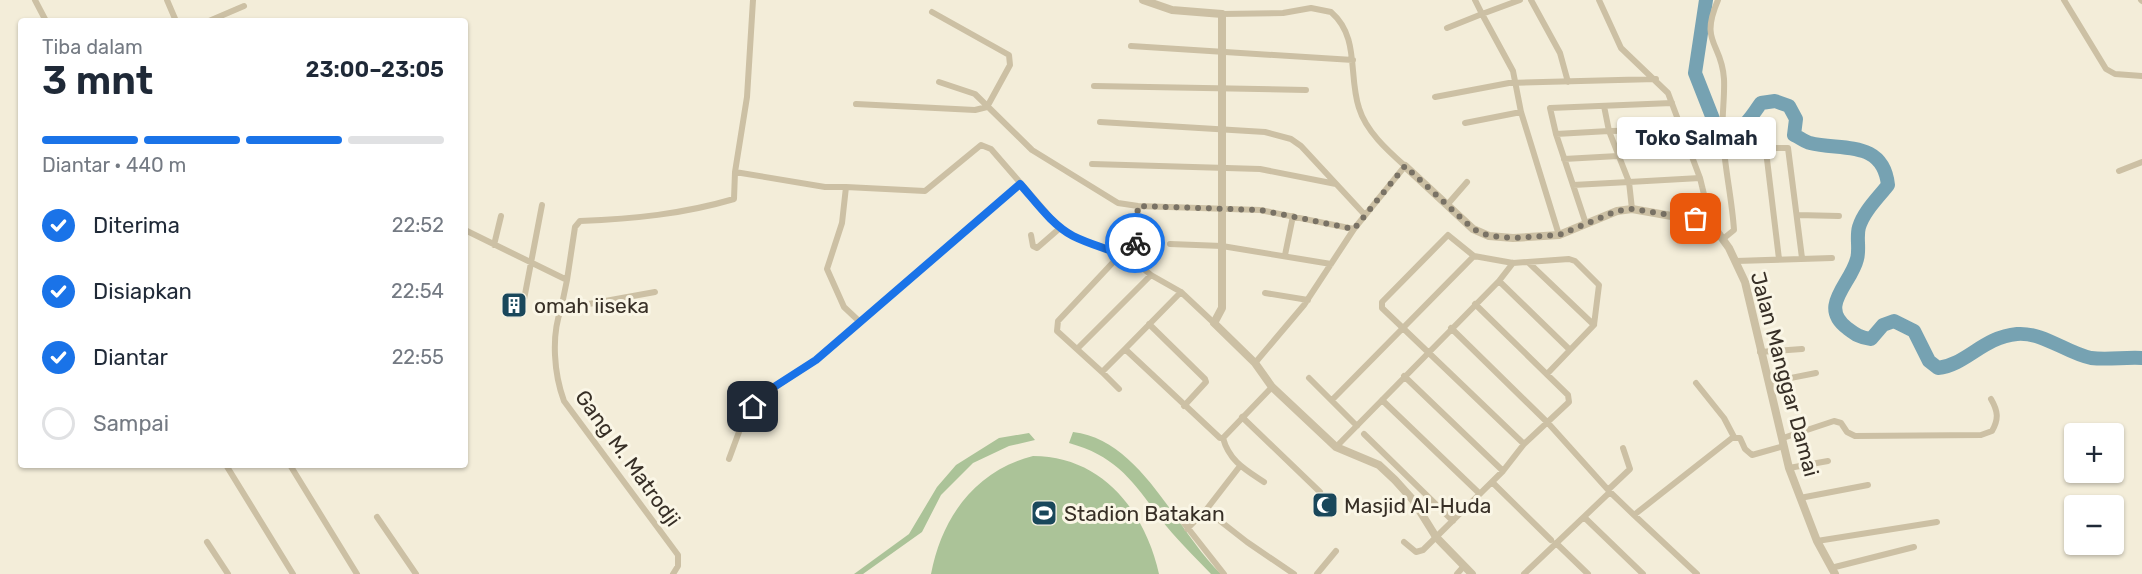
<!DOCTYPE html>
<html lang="id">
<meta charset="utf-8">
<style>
:root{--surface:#fff;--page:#f6f6f7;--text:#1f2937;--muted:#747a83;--line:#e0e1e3;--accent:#1a73e8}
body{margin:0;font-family:Rubik,sans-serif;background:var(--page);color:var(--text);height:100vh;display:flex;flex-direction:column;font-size:22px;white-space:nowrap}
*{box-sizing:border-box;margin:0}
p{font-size:20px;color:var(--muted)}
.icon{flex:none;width:33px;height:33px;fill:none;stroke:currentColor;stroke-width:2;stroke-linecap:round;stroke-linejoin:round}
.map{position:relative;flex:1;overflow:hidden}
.sheet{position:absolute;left:18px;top:18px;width:450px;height:450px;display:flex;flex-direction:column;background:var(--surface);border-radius:6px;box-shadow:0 2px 4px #0004}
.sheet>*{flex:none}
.fabs{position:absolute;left:2064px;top:423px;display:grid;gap:12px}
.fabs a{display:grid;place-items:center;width:60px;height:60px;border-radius:6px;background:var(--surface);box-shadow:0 2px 4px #0004;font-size:30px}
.pin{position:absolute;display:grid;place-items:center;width:51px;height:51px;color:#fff;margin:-26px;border-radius:12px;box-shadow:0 3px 9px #0006}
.courier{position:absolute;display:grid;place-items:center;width:60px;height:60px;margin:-30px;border:4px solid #1a73e8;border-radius:50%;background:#fff;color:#222;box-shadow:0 2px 8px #0007}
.bubble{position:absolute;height:42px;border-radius:6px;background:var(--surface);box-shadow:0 2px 4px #0004;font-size:20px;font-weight:600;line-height:42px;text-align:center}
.overview em{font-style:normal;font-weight:600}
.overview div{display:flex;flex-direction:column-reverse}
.overview{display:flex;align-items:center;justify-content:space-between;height:102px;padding:0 24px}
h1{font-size:39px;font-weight:600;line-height:45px}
.bar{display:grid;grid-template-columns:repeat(4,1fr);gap:9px 6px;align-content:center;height:72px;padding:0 24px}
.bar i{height:8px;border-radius:4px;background:var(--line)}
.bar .active{background:var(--accent)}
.bar p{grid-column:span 4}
ol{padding:0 24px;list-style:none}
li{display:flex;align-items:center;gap:18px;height:66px}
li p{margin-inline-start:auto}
li .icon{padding:6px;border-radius:50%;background:var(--accent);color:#fff;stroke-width:4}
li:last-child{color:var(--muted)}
li i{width:33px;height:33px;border:3px solid var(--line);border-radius:50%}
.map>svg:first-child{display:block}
</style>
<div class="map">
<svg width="2142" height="574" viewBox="0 0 2142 574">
<rect width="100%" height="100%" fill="#f3edd9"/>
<path fill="#abc398" d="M 1073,432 C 1142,440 1176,531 1221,574 L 1211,574 C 1194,556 1175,538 1160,518 C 1133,481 1116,456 1069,443 Z
M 1029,433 L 1035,440 L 1009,446 L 973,463 L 941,495 L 922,532 L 863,574 L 854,574 L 909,534 L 937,487 L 956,465 L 999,438 Z
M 1033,456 C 1102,456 1145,511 1159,574 L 931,574 C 942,517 975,471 1033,456 Z"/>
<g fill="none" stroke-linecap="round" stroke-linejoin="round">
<path stroke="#76a2b2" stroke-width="14" d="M 1706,0 L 1695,73 L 1717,129 C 1743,135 1747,122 1761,103 L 1775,101 L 1789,106 L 1796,119 L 1794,135 C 1799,137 1805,142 1810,143 C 1841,151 1883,139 1888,185 C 1878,198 1864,211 1859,227 C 1856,237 1860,249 1857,259 C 1851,284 1818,306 1847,328 C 1855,334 1860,338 1871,339 L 1883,325 L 1894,321 L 1914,331 L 1929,361 L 1938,368 C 1966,365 1983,337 2017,334 C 2044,332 2066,353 2091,358 C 2108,360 2125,357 2142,358"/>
<path stroke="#ccc0a4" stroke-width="6" d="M 35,0 L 46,21
M 167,0 L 176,21
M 1475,0 L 1482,14 L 1520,0
M 1531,0 L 1560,53 L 1568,82
M 1599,0 L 1621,48 L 1668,93 L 1700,178 L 1711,223
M 1718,0 C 1699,44 1722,42 1724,79 C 1725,99 1721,119 1723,139 C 1725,170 1732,199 1734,230 L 1723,239
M 2064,0 L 2106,69 L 2115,74 L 2142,76
M 2141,0 L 2142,1
M 932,12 L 1009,55 L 1010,65 L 987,107
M 1222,14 L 1283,13 L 1311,8 L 1331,12 C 1360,37 1348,75 1359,108 C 1366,131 1387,150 1405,166 L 1354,229 L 1304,305 L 1255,363
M 209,21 L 244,6
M 1447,28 L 1482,14 L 1513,71 L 1521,112 L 1559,235
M 1131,46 L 1353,60
M 939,82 L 975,94 L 1032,150 L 1118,203 L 1138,206 L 1260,210 L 1354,229
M 1094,86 L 1306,90
M 1435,97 L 1509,83 L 1656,79
M 856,104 L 975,110 L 987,107
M 1100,122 L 1265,132 L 1291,139 L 1301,146 L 1365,215
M 1465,123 L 1521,112
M 1556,134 L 1609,131 L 1604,106
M 1564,159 L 1618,156
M 1092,164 L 1260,169 L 1336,184
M 2119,171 L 2142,162
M 735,172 L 747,97 L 753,0
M 1573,185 L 1629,182 L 1609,131 L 1684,130
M 1447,205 L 1467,182
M 1632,209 L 1629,182 L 1700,178
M 1797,215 L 1839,216
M 1586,224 L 1556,134 L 1550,108 L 1672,103
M 465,230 L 567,280 L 561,309
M 1031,235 L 1033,246 L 1037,248 L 1060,228
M 1170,244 L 1222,246 L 1331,264
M 494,245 L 501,216
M 1285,255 L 1293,216
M 1779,259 L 1766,151 L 1769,148 L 1788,148 L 1802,258
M 1134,261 L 1138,206
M 1736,261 L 1832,258
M 1529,263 L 1594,325
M 1151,275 L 1134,261 L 1119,256 L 1058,321 L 1057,331 L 1102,372 L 1125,349 L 1220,438 L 1223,438 L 1272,387
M 567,280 L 575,227 L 580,221 C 633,219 683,214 734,199 L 735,172 L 825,187 L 846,187
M 1499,281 L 1570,350
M 655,292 L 561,309 C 551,336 554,374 564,401 L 678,555 L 678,566 L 673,574
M 1265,293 L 1308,300
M 522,310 L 542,205
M 860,322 L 844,307 L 827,269 L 842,223 L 846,187 L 925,191 L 981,145 L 991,149 L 1057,225 L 1072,236 L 1122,255
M 1149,324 L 1205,379 L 1206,382 L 1184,406
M 1451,328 L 1548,423 L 1610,492
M 1077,349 L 1151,275 L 1181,292 L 1214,323
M 1125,349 L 1181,292
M 1760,352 L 1802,349
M 1102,372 L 1119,389
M 1404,376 L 1503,471
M 1309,378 L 1357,426
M 1770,382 L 1816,373
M 1696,383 L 1724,418 L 1734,437
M 1332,400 L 1474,256
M 1382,400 L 1480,494
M 1242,417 L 1320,492
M 1364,434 L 1453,521
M 1223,438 C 1229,461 1246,470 1264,482
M 1783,438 L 1834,421 L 1841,423 L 1847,432 L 1855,436 L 1981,435 L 1992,431 C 1999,419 1998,411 1991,399
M 1524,444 L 1382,308 L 1382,302 L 1448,235 L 1474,256 L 1513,263 L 1569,259 L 1575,261 L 1599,285 L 1594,325 L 1547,374
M 1336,447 L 1499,281 L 1513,263
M 729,459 L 743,421 L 762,396 L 816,360 L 1020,184
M 226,465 L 293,574
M 290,465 L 357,574
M 1789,468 L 1828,461
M 1492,482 L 1551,540
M 1609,489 L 1630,469 L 1623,448
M 1800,498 L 1868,485
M 1206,510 L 1247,542 L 1294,574
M 1176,513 L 1224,574
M 1634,515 L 1697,574
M 377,517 L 416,574
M 1584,517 L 1643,574
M 1187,529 L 1206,510 L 1240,466
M 1817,541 L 1937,522
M 207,542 L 228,574
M 1404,542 L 1416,552 L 1423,550 L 1503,471 L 1524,444 L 1569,402 L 1568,395 L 1475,304
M 1556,543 L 1588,574
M 1831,568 L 1914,547
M 1317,574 L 1336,551
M 1457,574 L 1464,566
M 1524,574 L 1610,492 L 1634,515 L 1732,438 L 1740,438 L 1745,449 L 1752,455 L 1784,446"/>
<path stroke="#ccc0a4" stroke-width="8" d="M 1143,0 L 1172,10 L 1222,14 L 1222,308 L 1214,323 L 1255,363 L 1272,387 L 1336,447 L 1379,465 L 1395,480 L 1413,500 L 1436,537 L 1472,574
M 1405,166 L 1473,229 L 1489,236 L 1513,238 L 1559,235 L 1617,211 L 1632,209 L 1711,223 L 1729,248 L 1745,282 L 1789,468 L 1817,541 L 1835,574"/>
</g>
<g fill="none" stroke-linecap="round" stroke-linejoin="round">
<path stroke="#797265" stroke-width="6" stroke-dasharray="0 10.8" d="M 1135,243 L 1138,206 L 1260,210 L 1354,229 L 1405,166 L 1473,229 L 1489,236 L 1513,238 L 1559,235 L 1617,211 L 1632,209 L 1696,219"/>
<path stroke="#1a73e8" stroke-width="8" d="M 753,407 L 774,387 L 816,360 L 1020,184 C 1036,202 1052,225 1073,236 C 1093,246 1114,250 1134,261 L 1135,243"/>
</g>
<defs>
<g id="building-square" transform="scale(1.35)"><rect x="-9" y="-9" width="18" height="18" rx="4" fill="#19475b" stroke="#faf6e6"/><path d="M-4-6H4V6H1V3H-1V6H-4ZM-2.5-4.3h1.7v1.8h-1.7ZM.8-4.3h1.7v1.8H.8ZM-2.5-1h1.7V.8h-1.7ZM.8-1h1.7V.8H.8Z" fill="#fff"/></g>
<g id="mosque-square" transform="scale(1.35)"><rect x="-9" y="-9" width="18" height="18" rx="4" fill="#19475b" stroke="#faf6e6"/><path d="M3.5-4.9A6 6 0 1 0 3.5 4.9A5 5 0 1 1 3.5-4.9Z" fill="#fff"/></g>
<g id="stadium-square" transform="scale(1.35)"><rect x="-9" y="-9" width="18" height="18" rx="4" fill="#19475b" stroke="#faf6e6"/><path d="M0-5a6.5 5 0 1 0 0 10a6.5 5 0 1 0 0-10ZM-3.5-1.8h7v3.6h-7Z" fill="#fff"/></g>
</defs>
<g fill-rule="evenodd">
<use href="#building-square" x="514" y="305"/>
<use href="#mosque-square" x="1325" y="505"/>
<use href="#stadium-square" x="1044" y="513"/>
</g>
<g text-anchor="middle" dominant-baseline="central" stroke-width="6" stroke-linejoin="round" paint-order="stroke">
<g font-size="21" fill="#372f26" stroke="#faf6e6" text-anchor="start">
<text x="534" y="305">omah iiseka</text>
<text x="1344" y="505">Masjid Al-Huda</text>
<text x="1064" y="513">Stadion Batakan</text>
</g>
<g font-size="21" fill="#372f26" stroke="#faf6e6">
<text transform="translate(1785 374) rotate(75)">Jalan Manggar Damai</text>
<text transform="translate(628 458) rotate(54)">Gang M. Matrodji</text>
</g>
</g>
</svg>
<div class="fabs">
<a>+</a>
<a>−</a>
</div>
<div class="pin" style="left:1696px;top:219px;background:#ea580c"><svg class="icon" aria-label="bag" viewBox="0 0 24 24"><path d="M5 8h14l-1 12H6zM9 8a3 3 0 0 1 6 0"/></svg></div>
<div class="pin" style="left:753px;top:407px;background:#1f2937"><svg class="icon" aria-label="home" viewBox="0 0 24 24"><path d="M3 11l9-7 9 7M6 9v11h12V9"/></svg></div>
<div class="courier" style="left:1135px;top:243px"><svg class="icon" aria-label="bike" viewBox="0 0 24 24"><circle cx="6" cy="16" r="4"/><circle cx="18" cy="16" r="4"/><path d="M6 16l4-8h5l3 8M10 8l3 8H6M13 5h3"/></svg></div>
<div class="bubble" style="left:1617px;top:117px;width:159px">Toko Salmah</div>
<section class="sheet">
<div class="overview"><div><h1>3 mnt</h1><p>Tiba dalam</p></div><em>23:00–23:05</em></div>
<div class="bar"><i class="active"></i><i class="active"></i><i class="active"></i><i></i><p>Diantar · 440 m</p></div>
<ol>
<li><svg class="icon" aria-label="check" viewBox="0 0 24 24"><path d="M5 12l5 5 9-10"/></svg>Diterima<p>22:52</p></li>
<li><svg class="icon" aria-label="check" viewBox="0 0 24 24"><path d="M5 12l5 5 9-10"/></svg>Disiapkan<p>22:54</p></li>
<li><svg class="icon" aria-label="check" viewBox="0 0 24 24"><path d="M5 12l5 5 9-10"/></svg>Diantar<p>22:55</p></li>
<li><i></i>Sampai</li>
</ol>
</section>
</div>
